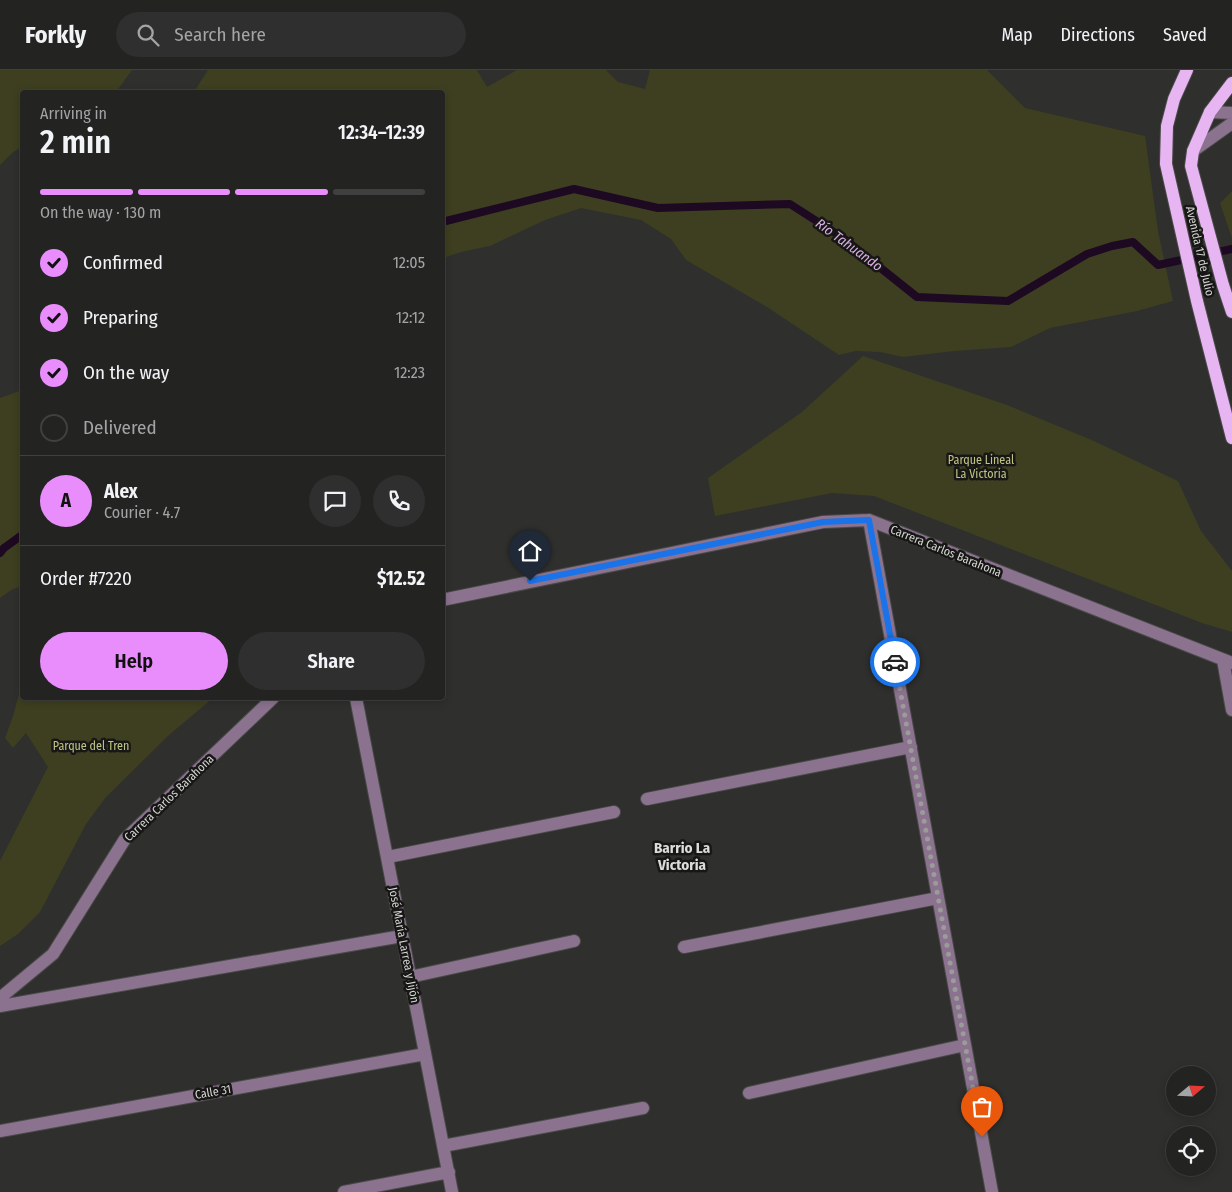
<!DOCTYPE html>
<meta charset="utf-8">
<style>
:root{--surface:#232322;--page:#2f2f2f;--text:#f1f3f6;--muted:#a3a4a5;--line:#404040;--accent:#e98dfd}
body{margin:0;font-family:"Fira Sans Condensed",sans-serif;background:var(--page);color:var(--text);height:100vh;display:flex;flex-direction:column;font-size:19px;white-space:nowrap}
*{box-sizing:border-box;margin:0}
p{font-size:16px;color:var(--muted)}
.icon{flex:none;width:28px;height:28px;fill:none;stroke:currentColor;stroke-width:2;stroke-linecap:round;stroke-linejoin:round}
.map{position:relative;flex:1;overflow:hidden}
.side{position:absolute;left:20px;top:20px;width:425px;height:610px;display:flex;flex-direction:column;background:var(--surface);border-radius:5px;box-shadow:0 2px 8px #0003,0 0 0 1px var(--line)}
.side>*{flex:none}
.needle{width:32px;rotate:71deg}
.fabs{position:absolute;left:1166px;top:996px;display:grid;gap:10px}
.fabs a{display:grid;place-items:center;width:50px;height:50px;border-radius:50%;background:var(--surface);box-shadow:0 2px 8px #0003,0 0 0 1px var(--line);font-size:25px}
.pin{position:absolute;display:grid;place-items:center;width:42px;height:42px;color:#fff;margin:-51px -21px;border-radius:50% 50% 50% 0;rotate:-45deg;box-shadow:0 0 5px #0007}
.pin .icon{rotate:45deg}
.courier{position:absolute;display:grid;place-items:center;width:50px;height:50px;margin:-25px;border:4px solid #1a73e8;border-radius:50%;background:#fff;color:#222;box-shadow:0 1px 6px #0007}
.summary em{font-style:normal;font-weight:600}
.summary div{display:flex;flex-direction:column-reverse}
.summary{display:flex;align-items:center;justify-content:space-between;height:85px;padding:0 20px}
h1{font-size:32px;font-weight:600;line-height:38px}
.bar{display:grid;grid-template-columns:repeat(4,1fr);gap:8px 5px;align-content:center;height:60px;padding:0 20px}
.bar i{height:6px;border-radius:4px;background:var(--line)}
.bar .on{background:var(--accent)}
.bar p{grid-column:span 4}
.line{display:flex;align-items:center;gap:12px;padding:0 20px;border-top:1px solid var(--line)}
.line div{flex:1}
.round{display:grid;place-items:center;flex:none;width:52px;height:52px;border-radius:26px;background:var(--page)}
ol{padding:0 20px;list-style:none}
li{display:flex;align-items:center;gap:15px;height:55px}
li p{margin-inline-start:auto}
li .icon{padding:5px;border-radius:50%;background:var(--accent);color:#111;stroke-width:4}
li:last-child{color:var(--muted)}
li i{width:28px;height:28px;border:2px solid var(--line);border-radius:50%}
.primary-button{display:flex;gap:10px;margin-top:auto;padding:10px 20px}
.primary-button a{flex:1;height:58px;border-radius:30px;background:var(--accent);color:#111;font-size:20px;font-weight:600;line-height:58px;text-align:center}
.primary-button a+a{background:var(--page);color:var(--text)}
header{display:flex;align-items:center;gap:30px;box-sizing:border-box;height:70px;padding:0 25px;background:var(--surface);border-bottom:1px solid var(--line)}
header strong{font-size:24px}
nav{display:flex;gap:28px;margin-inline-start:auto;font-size:18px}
.search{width:350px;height:45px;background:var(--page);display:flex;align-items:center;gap:12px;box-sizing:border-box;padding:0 18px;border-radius:28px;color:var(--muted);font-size:19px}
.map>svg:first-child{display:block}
</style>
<header>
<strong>Forkly</strong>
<div class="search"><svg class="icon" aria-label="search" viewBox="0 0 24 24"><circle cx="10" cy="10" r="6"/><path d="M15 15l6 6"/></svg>Search here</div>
<nav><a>Map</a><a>Directions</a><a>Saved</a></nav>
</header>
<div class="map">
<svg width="1232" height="1122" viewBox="0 0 1232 1122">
<rect width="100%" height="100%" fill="#2f2f2d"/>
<path fill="#3e3f20" d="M 0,0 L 132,0 L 116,22 L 22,22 L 22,76 L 11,84 L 0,95 Z
M 208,0 L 477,0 L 487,17 L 517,0 L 606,0 L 618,12 L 645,19 L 650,0 L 988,0 L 988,1 L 1025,38 L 1145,66 L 1158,161 L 1173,231 L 1137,241 L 1050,258 L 1011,277 L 954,281 L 903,287 L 880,282 L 855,281 L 839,285 L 767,237 L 686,190 L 671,169 L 641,150 L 581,138 L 545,150 L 490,176 L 461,182 L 443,188 L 442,22 L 194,22 Z
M 1232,121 L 1232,168 L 1220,133 Z
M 863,286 L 1007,335 L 1094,371 L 1178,411 L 1201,461 L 1232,501 L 1232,562 L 1202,553 L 874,426 L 832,423 L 715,446 L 708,408 L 802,342 Z
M 22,320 L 22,516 L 11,520 L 0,528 L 0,328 Z
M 22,613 L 22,628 L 213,628 L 169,665 L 106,727 L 86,754 L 40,842 L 18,864 L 0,876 L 0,791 L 48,697 L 26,663 L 13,678 L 5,668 L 13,646 Z"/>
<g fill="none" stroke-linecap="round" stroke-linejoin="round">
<path stroke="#1e0922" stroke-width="8" d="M 442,152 L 574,119 L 658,138 L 790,134 L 843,168 L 917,227 L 1008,231 L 1087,184 L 1112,176 L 1133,172 L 1158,195 L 1232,179
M 0,483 L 4,478 L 22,465"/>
<g stroke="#4a4a48" stroke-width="14">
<path id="minor" d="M 1210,42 L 1232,43
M 1193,81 L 1232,53
M 869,450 L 992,1122
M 442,530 L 823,452 L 869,450 L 1232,593
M 1223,590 L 1232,640
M 356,628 C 389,792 420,957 452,1122
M 647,729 L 911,677
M 388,787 L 614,742
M 684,877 L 938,828
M 410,907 L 574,871
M 0,928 L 53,884 L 125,769 L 273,628
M 0,936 L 402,866
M 749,1023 L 965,975
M 0,1061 L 425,984
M 443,1076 L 643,1038
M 344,1122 L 449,1102"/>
</g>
<g stroke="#4a4a48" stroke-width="14">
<path id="major" d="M 1187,0 L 1174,29 L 1167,56 L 1166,94 L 1197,231 L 1232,368
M 1232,13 L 1210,42 L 1193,81 L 1191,96 L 1223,215 L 1232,242"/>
</g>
<use href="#minor" stroke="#8b7390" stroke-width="12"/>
<use href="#major" stroke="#e7b5f2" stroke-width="12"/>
</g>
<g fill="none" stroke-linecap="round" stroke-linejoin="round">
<path stroke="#9b9b99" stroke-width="5" stroke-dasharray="0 9" d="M 895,592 L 982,1067"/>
<path stroke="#1a73e8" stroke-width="6" d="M 530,511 L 823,452 L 869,450 L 895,592"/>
</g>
<g text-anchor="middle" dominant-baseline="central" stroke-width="5" stroke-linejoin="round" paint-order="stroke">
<g font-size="12" fill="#d5d5d3" stroke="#171716">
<text transform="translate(1200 181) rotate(77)">Avenida 17 de Julio</text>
<text transform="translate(946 481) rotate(22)">Carrera Carlos Barahona</text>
<text transform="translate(169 728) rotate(-44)">Carrera Carlos Barahona</text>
<text transform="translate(404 875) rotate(79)">José María Larrea y Jijón</text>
<text transform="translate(213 1022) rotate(-10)">Calle 31</text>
</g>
<g font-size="12" fill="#c1c482" stroke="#171716">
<text x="981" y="390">Parque Lineal<tspan x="981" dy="14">La Victoria</tspan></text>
<text x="91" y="676">Parque del Tren</text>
</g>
<g font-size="14" font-style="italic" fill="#d7ade1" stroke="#171716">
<text transform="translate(849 175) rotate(36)">Río Tahuando</text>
</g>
<g font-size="15" font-weight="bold" fill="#dcdcd9" stroke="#171716">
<text x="682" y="778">Barrio La<tspan x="682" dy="17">Victoria</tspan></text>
</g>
</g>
</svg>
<div class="fabs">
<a><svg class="needle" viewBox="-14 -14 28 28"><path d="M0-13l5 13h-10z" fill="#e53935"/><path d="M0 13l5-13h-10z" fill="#a3a4a5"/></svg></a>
<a><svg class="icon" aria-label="locate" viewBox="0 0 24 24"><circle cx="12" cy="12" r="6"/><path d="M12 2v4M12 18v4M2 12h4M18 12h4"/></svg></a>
</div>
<div class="pin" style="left:982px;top:1067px;background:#ea580c"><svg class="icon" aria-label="bag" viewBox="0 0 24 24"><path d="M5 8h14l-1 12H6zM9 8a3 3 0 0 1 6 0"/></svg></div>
<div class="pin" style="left:530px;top:511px;background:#1f2937"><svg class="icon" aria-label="home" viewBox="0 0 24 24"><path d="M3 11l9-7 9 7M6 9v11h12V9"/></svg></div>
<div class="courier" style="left:895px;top:592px"><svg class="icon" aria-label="car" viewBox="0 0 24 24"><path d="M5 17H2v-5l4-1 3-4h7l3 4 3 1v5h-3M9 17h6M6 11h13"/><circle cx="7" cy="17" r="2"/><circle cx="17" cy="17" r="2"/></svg></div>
<section class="side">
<div class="summary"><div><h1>2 min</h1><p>Arriving in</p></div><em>12:34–12:39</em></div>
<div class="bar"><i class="on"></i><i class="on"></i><i class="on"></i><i></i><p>On the way · 130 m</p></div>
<ol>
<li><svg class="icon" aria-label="check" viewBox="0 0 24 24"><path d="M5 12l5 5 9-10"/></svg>Confirmed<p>12:05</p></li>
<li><svg class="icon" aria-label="check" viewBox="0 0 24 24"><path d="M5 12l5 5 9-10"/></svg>Preparing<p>12:12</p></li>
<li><svg class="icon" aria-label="check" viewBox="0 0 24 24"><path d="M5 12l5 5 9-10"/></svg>On the way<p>12:23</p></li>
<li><i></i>Delivered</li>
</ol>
<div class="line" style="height:90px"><b class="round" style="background:var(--accent);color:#111">A</b><div><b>Alex</b><p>Courier · 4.7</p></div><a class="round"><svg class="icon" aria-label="chat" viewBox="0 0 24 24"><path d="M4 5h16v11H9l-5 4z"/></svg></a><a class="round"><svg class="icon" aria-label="phone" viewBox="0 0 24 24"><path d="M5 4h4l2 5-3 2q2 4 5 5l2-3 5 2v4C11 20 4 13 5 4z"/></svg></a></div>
<div class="line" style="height:65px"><div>Order #7220</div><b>$12.52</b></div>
<div class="primary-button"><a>Help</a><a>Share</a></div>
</section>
</div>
